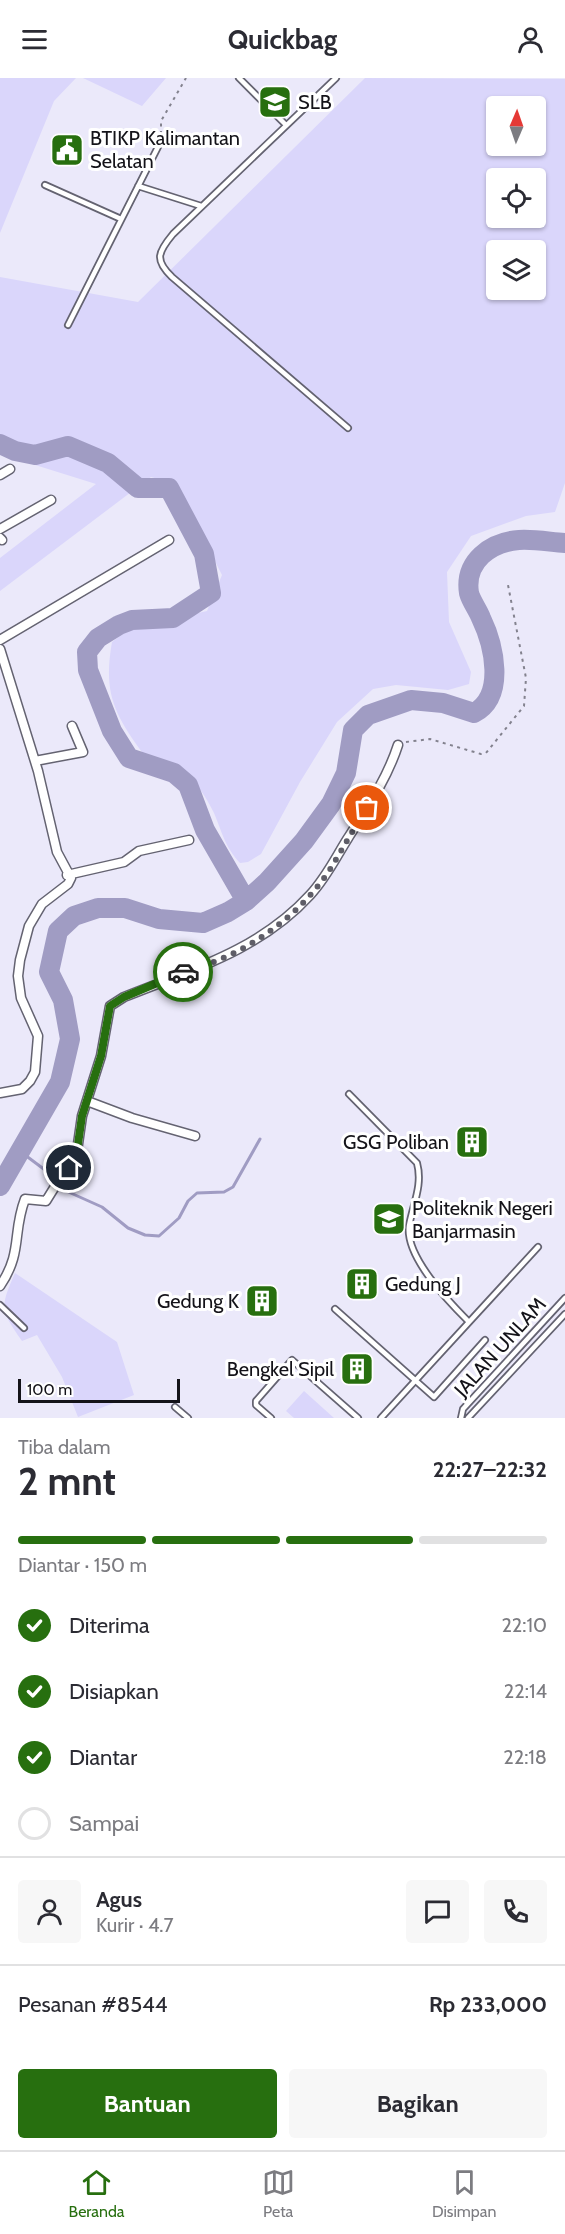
<!DOCTYPE html>
<html lang="id">
<meta charset="utf-8">
<style>
:root{--surface:#fff;--page:#f7f7f7;--text:#2b2b33;--muted:#7c7c81;--line:#e1e1e2;--accent:#276f0f}
body{margin:0;font-family:Cabin,sans-serif;background:var(--page);color:var(--text);height:100vh;display:flex;flex-direction:column;font-size:22px;white-space:nowrap}
*{box-sizing:border-box;margin:0}
p{font-size:20px;color:var(--muted)}
.icon{flex:none;width:33px;height:33px;fill:none;stroke:currentColor;stroke-width:2;stroke-linecap:round;stroke-linejoin:round}
.map{position:relative;height:1340px;overflow:hidden}
.side{display:flex;flex-direction:column;background:var(--surface);flex:1}
.side>*{flex:none}
.needle{width:39px;rotate:2deg}
.controls{position:absolute;left:486px;top:18px;display:grid;gap:12px}
.controls a{display:grid;place-items:center;width:60px;height:60px;border-radius:6px;background:var(--surface);box-shadow:0 2px 4px #0004;font-size:30px}
.scale{position:absolute;left:18px;bottom:15px;width:162px;box-sizing:border-box;padding-left:6px;border:3px solid #141319;border-top:0;font-size:16px;line-height:21px;white-space:nowrap;color:#141319;-webkit-text-stroke:4px #fff;paint-order:stroke}
.pin{position:absolute;display:grid;place-items:center;width:51px;height:51px;color:#fff;margin:-26px;border:3px solid #fff;border-radius:50%;box-shadow:0 2px 6px #0007}
.courier{position:absolute;display:grid;place-items:center;width:60px;height:60px;margin:-30px;border:4px solid #276f0f;border-radius:50%;background:#fff;color:#222;box-shadow:0 2px 8px #0007}
.headline em{font-style:normal;font-weight:700}
.headline div{display:flex;flex-direction:column-reverse}
.headline{display:flex;align-items:center;justify-content:space-between;height:102px;padding:0 18px}
h1{font-size:39px;font-weight:700;line-height:45px}
.bar{display:grid;grid-template-columns:repeat(4,1fr);gap:9px 6px;align-content:center;height:72px;padding:0 18px}
.bar i{height:8px;border-radius:4px;background:var(--line)}
.bar .on{background:var(--accent)}
.bar p{grid-column:span 4}
.line{display:flex;align-items:center;gap:15px;padding:0 18px;border-top:2px solid var(--line)}
.line div{flex:1}
.round{display:grid;place-items:center;flex:none;width:63px;height:63px;border-radius:6px;background:var(--page)}
ol{padding:0 18px;list-style:none}
li{display:flex;align-items:center;gap:18px;height:66px}
li p{margin-inline-start:auto}
li .icon{padding:6px;border-radius:50%;background:var(--accent);color:#fff;stroke-width:4}
li:last-child{color:var(--muted)}
li i{width:33px;height:33px;border:3px solid var(--line);border-radius:50%}
.primary-button{display:flex;gap:12px;margin-top:auto;padding:12px 18px}
.primary-button a{flex:1;height:69px;border-radius:6px;background:var(--accent);color:#fff;font-size:24px;font-weight:700;line-height:69px;text-align:center}
.primary-button a+a{background:var(--page);color:var(--text)}
header{display:flex;justify-content:space-between;align-items:center;height:78px;padding:0 18px;background:var(--surface);font-size:27px;font-weight:700}
.tab-bar{display:flex;justify-content:space-around;align-items:center;height:84px;border-top:2px solid var(--line);background:var(--surface);font-size:16px;color:var(--muted)}
.tab-bar a{display:grid;justify-items:center;gap:3px}
.tab-bar .on{color:var(--accent)}
.map>svg:first-child{display:block}
</style>
<header><svg class="icon" aria-label="menu" viewBox="0 0 24 24"><path d="M4 6h16M4 12h16M4 18h16"/></svg>Quickbag<svg class="icon" aria-label="person" viewBox="0 0 24 24"><circle cx="12" cy="8" r="4"/><path d="M4 21q1-7 8-7t8 7"/></svg></header>
<div class="map">
<svg width="565" height="1340" viewBox="0 0 565 1340">
<rect width="100%" height="100%" fill="#ebe9fa"/>
<path fill="#dad6fb" fill-rule="evenodd" d="M 0,0 L 76,0 L 54,23 L 0,155 Z
M 83,0 L 166,0 L 142,28 Z
M 365,0 L 565,1 L 565,405 L 555,434 L 526,438 L 471,458 L 447,494 L 449,544 L 471,594 L 469,606 L 448,612 L 396,607 L 373,611 L 337,644 L 300,704 L 261,776 L 248,784 L 240,785 C 225,769 222,754 214,735 C 198,702 180,686 144,677 C 114,636 103,615 112,564 L 130,550 L 207,533 L 222,497 L 176,406 L 151,399 L 0,513 L 0,480 L 96,406 L 0,376 L 0,199 L 138,224 ZM 496,28 L 536,28 L 536,68 L 496,68 ZM 496,100 L 536,100 L 536,140 L 496,140 ZM 496,172 L 536,172 L 536,212 L 496,212 Z
M 15,1195 L 117,1264 L 134,1317 L 78,1339 L 62,1299 L 37,1257 L 22,1263 C 0,1232 0,1229 15,1195 Z
M 304,1313 L 334,1340 L 294,1340 L 286,1333 Z"/>
<g fill="none" stroke-linecap="round" stroke-linejoin="round">
<path stroke="#a09cc3" stroke-width="3" d="M 21,1074 L 57,1101 L 64,1112 L 102,1129 L 128,1150 L 145,1157 L 159,1158 L 179,1140 L 188,1123 L 197,1115 L 224,1114 L 233,1109 L 260,1061"/>
<path stroke="#a09cc3" stroke-width="20" d="M 0,366 L 15,373 L 35,377 L 68,368 L 108,385 L 138,410 L 169,410 L 204,476 L 211,515 L 173,540 L 132,542 L 119,547 L 98,560 L 87,574 L 88,592 L 112,653 L 129,680 L 174,695 L 188,707 L 205,752 L 246,823
M 0,1108 L 60,1004 L 70,961 L 63,922 L 49,894 L 58,853 L 74,838 L 98,830 L 125,830 L 159,841 L 203,845 L 228,834 L 246,823 L 267,804 L 304,763 L 331,726 L 346,695 L 353,652 L 368,637 L 411,622 L 443,625 L 474,635 C 506,618 494,567 481,540 C 478,532 471,523 469,515 C 464,483 491,464 519,462 C 534,461 550,464 565,465"/>
<g stroke="#646371" stroke-width="8">
<path id="lane" d="M 239,0 L 286,47
M 336,0 L 173,156 C 158,174 154,182 172,199 L 348,350
M 45,107 L 121,141
M 138,108 L 201,128
M 68,247 L 161,63
M 349,1016 L 417,1085 C 423,1107 413,1126 409,1148 C 405,1179 449,1224 469,1244
M 0,1227 L 24,1250
M 335,1231 L 434,1319 L 485,1262
M 175,1329 L 188,1340
M 271,1340 L 256,1327 L 256,1323 L 292,1282 L 358,1340
M 381,1340 L 538,1169
M 461,1340 L 463,1331 L 565,1220
M 468,1340 L 565,1236"/>
</g>
<g stroke="#646371" stroke-width="11">
<path id="street" d="M 0,397 L 10,391
M 0,451 L 51,422
M 0,460 L 2,462
M 0,562 L 169,462
M 0,571 L 38,693 L 57,774 L 71,800 L 68,806 L 42,826 L 29,848 L 20,882 L 18,898 L 21,920 L 38,958 L 35,994 L 30,1003 L 22,1011 L 0,1015
M 35,683 L 83,674 L 72,648
M 67,797 L 124,784 L 139,773 L 189,762
M 87,1023 L 132,1040 L 195,1058
M 0,1208 C 23,1174 12,1155 25,1121 L 46,1123 L 77,1073 L 82,1038 L 101,978 L 110,928 L 124,919 C 191,892 260,872 310,817 C 326,800 336,779 348,760 C 367,730 387,701 398,667"/>
</g>
<path stroke="#83828e" stroke-width="2" stroke-dasharray="3 4.5" stroke-linecap="butt" d="M 161,56 L 161,43 L 186,0
M 406,664 L 430,661 L 481,676 L 486,675 L 524,628 L 526,600 L 508,507"/>
<use href="#lane" stroke="#fff" stroke-width="4.5"/>
<use href="#street" stroke="#fff" stroke-width="8"/>
</g>
<g fill="none" stroke-linecap="round" stroke-linejoin="round">
<path stroke="#5f5e68" stroke-width="6" stroke-dasharray="0 10.8" d="M 183,894 C 242,879 298,841 331,790 C 343,770 354,750 367,730"/>
<path stroke="#276f0f" stroke-width="8" d="M 69,1090 L 77,1073 L 82,1038 L 101,978 L 110,928 L 124,919 L 183,894"/>
</g>
<defs>
<g id="school-square" transform="scale(1.725)"><rect x="-9" y="-9" width="18" height="18" rx="4" fill="#276f0f" stroke="#fff"/><path d="M0-5L7-2L0 1L-7-2ZM-4 1L0 2.5L4 1V4Q0 6-4 4Z" fill="#fff"/></g>
<g id="civic-square" transform="scale(1.725)"><rect x="-9" y="-9" width="18" height="18" rx="4" fill="#276f0f" stroke="#fff"/><path d="M-.6-6.5H3V-4.5H.6V-3L4-1V1h2V6H-6V1h2V-1L-.6-3ZM-1.2 2.5V6h2.4V2.5Z" fill="#fff"/></g>
<g id="building-square" transform="scale(1.725)"><rect x="-9" y="-9" width="18" height="18" rx="4" fill="#276f0f" stroke="#fff"/><path d="M-4-6H4V6H1V3H-1V6H-4ZM-2.5-4.3h1.7v1.8h-1.7ZM.8-4.3h1.7v1.8H.8ZM-2.5-1h1.7V.8h-1.7ZM.8-1h1.7V.8H.8Z" fill="#fff"/></g>
<g id="university-square" transform="scale(1.725)"><rect x="-9" y="-9" width="18" height="18" rx="4" fill="#276f0f" stroke="#fff"/><path d="M0-5L7-2L0 1L-7-2ZM-4 1L0 2.5L4 1V4Q0 6-4 4Z" fill="#fff"/></g>
</defs>
<g fill-rule="evenodd">
<use href="#school-square" x="275" y="24"/>
<use href="#civic-square" x="67" y="72"/>
<use href="#building-square" x="472" y="1064"/>
<use href="#university-square" x="389" y="1141"/>
<use href="#building-square" x="362" y="1206"/>
<use href="#building-square" x="262" y="1223"/>
<use href="#building-square" x="357" y="1291"/>
</g>
<g text-anchor="middle" dominant-baseline="central" stroke-width="6" stroke-linejoin="round" paint-order="stroke">
<g font-size="20" fill="#141319" stroke="#fff" text-anchor="start">
<text x="298" y="24">SLB</text>
<text x="90" y="60">BTIKP Kalimantan<tspan x="90" dy="23">Selatan</tspan></text>
<text x="449" y="1064" text-anchor="end">GSG Poliban</text>
<text x="412" y="1130">Politeknik Negeri<tspan x="412" dy="23">Banjarmasin</tspan></text>
<text x="385" y="1206">Gedung J</text>
<text x="239" y="1223" text-anchor="end">Gedung K</text>
<text x="334" y="1291" text-anchor="end">Bengkel Sipil</text>
</g>
<g font-size="20" fill="#141319" stroke="#fff">
<text transform="translate(500 1269) rotate(-48)">JALAN UNLAM</text>
</g>
</g>
</svg>
<div class="controls">
<a><svg class="needle" viewBox="-14 -14 28 28"><path d="M0-13l5 13h-10z" fill="#e53935"/><path d="M0 13l5-13h-10z" fill="#7c7c81"/></svg></a>
<a><svg class="icon" aria-label="locate" viewBox="0 0 24 24"><circle cx="12" cy="12" r="6"/><path d="M12 2v4M12 18v4M2 12h4M18 12h4"/></svg></a>
<a><svg class="icon" aria-label="layers" viewBox="0 0 24 24"><path d="M12 4l9 5-9 5-9-5zM3 14l9 5 9-5"/></svg></a>
</div>
<div class="scale">100 m</div>
<div class="pin" style="left:367px;top:730px;background:#ea580c"><svg class="icon" aria-label="bag" viewBox="0 0 24 24"><path d="M5 8h14l-1 12H6zM9 8a3 3 0 0 1 6 0"/></svg></div>
<div class="pin" style="left:69px;top:1090px;background:#1f2937"><svg class="icon" aria-label="home" viewBox="0 0 24 24"><path d="M3 11l9-7 9 7M6 9v11h12V9"/></svg></div>
<div class="courier" style="left:183px;top:894px"><svg class="icon" aria-label="car" viewBox="0 0 24 24"><path d="M5 17H2v-5l4-1 3-4h7l3 4 3 1v5h-3M9 17h6M6 11h13"/><circle cx="7" cy="17" r="2"/><circle cx="17" cy="17" r="2"/></svg></div>
</div>
<section class="side">
<div class="headline"><div><h1>2 mnt</h1><p>Tiba dalam</p></div><em>22:27–22:32</em></div>
<div class="bar"><i class="on"></i><i class="on"></i><i class="on"></i><i></i><p>Diantar · 150 m</p></div>
<ol>
<li><svg class="icon" aria-label="check" viewBox="0 0 24 24"><path d="M5 12l5 5 9-10"/></svg>Diterima<p>22:10</p></li>
<li><svg class="icon" aria-label="check" viewBox="0 0 24 24"><path d="M5 12l5 5 9-10"/></svg>Disiapkan<p>22:14</p></li>
<li><svg class="icon" aria-label="check" viewBox="0 0 24 24"><path d="M5 12l5 5 9-10"/></svg>Diantar<p>22:18</p></li>
<li><i></i>Sampai</li>
</ol>
<div class="line" style="height:108px"><a class="round"><svg class="icon" aria-label="person" viewBox="0 0 24 24"><circle cx="12" cy="8" r="4"/><path d="M4 21q1-7 8-7t8 7"/></svg></a><div><b>Agus</b><p>Kurir · 4.7</p></div><a class="round"><svg class="icon" aria-label="chat" viewBox="0 0 24 24"><path d="M4 5h16v11H9l-5 4z"/></svg></a><a class="round"><svg class="icon" aria-label="phone" viewBox="0 0 24 24"><path d="M5 4h4l2 5-3 2q2 4 5 5l2-3 5 2v4C11 20 4 13 5 4z"/></svg></a></div>
<div class="line" style="height:78px"><div>Pesanan #8544</div><b>Rp 233,000</b></div>
<div class="primary-button"><a>Bantuan</a><a>Bagikan</a></div>
</section>
<nav class="tab-bar">
<a class="on"><svg class="icon" aria-label="home" viewBox="0 0 24 24"><path d="M3 11l9-7 9 7M6 9v11h12V9"/></svg>Beranda</a>
<a><svg class="icon" aria-label="map" viewBox="0 0 24 24"><path d="M3 6l6-2 6 2 6-2v14l-6 2-6-2-6 2zM9 4v14M15 6v14"/></svg>Peta</a>
<a><svg class="icon" aria-label="saved" viewBox="0 0 24 24"><path d="M7 4h10v16l-5-4-5 4z"/></svg>Disimpan</a>
</nav>
